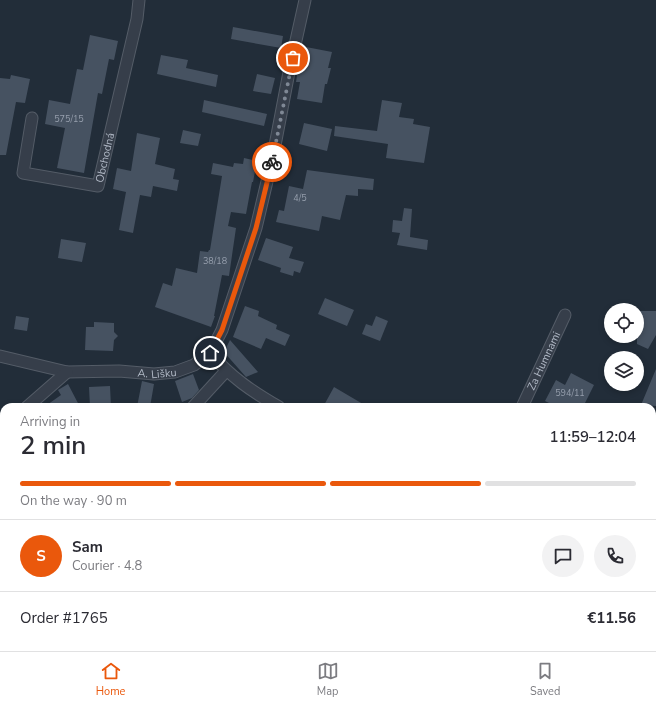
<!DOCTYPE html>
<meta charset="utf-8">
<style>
:root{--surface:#fff;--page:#f2f2f3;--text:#2b2b33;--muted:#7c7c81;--line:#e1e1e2;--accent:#ea580c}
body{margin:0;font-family:"Nunito Sans",sans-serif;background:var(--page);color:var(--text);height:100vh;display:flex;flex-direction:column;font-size:15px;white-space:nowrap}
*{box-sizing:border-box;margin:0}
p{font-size:13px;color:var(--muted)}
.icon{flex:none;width:22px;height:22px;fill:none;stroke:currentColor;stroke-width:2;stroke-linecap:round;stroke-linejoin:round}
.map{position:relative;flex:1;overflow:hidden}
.panel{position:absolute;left:0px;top:403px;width:656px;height:248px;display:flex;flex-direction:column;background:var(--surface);border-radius:12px 12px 0 0;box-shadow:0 2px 6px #0003}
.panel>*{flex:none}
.buttons{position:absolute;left:604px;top:303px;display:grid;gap:8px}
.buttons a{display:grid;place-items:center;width:40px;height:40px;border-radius:50%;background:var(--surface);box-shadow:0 2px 6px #0003;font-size:20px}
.pin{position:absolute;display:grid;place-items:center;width:34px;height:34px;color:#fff;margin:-17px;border:2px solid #fff;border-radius:50%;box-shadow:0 1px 4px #0007}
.courier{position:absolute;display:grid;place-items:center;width:40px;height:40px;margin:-20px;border:3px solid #ea580c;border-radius:50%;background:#fff;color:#222;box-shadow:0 1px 5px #0007}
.summary em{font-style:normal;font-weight:600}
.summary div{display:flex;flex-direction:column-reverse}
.summary{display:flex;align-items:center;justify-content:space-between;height:68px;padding:0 20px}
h1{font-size:26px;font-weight:600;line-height:30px}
.bar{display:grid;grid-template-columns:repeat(4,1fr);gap:6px 4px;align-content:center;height:48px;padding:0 20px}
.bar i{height:5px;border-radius:3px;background:var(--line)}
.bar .active{background:var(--accent)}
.bar p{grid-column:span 4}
.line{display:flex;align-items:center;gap:10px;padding:0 20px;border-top:1px solid var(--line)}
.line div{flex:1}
.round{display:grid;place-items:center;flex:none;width:42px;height:42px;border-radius:21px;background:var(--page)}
.tab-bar{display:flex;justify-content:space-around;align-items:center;height:56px;border-top:1px solid var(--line);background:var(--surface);font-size:11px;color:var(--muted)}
.tab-bar a{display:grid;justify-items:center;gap:2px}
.tab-bar .active{color:var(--accent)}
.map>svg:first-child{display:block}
</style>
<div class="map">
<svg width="656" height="651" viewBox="0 0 656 651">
<rect width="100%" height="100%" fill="#222d39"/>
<path fill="#465261" d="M 233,27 L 283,36 L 281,48 L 231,39 Z
M 90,35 L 118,41 L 114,60 L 109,59 L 102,94 L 98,93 L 84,173 L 57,168 L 65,128 L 45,124 L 49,100 L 70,104 L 77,69 L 83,70 Z
M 306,47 L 332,52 L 328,68 L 331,68 L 327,84 L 325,84 L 322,103 L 297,99 L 300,82 L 296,82 L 299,62 L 303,63 Z
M 161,55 L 188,60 L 186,68 L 218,75 L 216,87 L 157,74 Z
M 257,74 L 275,78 L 271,94 L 253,91 Z
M 11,75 L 30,79 L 25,103 L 16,102 L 6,155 L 0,155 L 0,78 L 10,79 Z
M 204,100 L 267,114 L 264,126 L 202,112 Z
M 382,100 L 402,103 L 399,117 L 414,119 L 413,124 L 430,127 L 424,163 L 386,158 L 388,144 L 334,136 L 335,126 L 377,131 Z
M 304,123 L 332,129 L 327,151 L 299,144 Z
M 183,130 L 201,134 L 198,146 L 180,143 Z
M 137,133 L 160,138 L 155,164 L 175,169 L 173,179 L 179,180 L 177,191 L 153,186 L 151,197 L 140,195 L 133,233 L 119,230 L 126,192 L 113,189 L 117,168 L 131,171 Z
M 244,158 L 257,161 L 253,182 L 252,182 L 246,214 L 231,212 L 228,226 L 236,228 L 229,276 L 222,275 L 214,316 L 215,316 L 211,327 L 155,307 L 163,283 L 172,286 L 176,268 L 197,273 L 200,251 L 208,252 L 209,250 L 210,250 L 222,176 L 211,174 L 213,163 L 233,167 L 234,163 L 243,164 Z
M 307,170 L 374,179 L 373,190 L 358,189 L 358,196 L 346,195 L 340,220 L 322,216 L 319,231 L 276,222 L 279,210 L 284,211 L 289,186 L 303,189 Z
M 404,208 L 412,209 L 410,237 L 428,240 L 427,250 L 397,245 L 400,233 L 392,232 L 393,220 L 402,221 Z
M 266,238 L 293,247 L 289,258 L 304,262 L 300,273 L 294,271 L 293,276 L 280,272 L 281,268 L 258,260 Z
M 61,239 L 86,243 L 82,262 L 58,258 Z
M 325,298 L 354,310 L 347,326 L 318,314 Z
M 245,306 L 259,311 L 258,316 L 277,325 L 276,329 L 290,335 L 285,346 L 266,338 L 261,349 L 233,337 Z
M 637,311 L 656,311 L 656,335 L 648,349 L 637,344 Z
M 16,316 L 29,318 L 27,331 L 14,329 Z
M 376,316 L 388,321 L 380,341 L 362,334 L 366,324 L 372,326 Z
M 94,322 L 114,323 L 114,332 L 118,336 L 114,340 L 113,351 L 85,350 L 86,327 L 94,327 Z
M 230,340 L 258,372 L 246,377 L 223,351 L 226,348 Z
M 656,369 L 656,406 L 641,405 Z
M 571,373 L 594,385 L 583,407 L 557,407 L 545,401 L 556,380 L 565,385 Z
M 193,374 L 199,390 L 192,398 L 182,402 L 175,381 Z
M 142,381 L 154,384 L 150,407 L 137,407 Z
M 68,384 L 80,407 L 44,407 L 61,395 L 58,390 Z
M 110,386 L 111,407 L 90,407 L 89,387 Z
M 334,387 L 368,407 L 323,407 Z"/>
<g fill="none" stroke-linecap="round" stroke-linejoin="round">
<g stroke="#545c67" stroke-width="8">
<path id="lane" d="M 0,428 L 4,428
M 633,647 L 647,651"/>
</g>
<g stroke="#545c67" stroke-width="13">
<g id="street">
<path id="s1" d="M 32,118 L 23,173 L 98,186 L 137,19 L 139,0"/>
<path d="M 210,353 C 231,377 251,391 279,407"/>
<path id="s2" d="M 0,356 L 67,372 L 119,371 L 154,374 L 175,372 L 194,365 L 210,353 L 222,330 L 256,228 L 273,156 L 289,72 L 305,0"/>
<path d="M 27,407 L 67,372"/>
<path d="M 193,407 L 226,371"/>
<path id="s3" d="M 522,407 L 565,315"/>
<path d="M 0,448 L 4,439"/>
</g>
</g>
<use href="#lane" stroke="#363e4a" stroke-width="5.5"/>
<use href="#street" stroke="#363e4a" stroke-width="11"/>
</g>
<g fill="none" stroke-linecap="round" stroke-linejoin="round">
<path stroke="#7f8895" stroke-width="4" stroke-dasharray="0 7.2" d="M 272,162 L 293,58"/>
<path stroke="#ea580c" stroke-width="5" d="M 210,353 L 222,330 L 256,228 L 272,162"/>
</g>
<g text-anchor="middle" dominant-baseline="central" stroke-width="4" stroke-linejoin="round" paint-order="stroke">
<g font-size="9" fill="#969fad">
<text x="69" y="119">575/15</text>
<text x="300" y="198">4/5</text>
<text x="215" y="261">38/18</text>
<text x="570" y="393">594/11</text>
</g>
<g font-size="11" fill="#b1b9c6" stroke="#1b232e">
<text stroke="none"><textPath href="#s1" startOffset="161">Obchodná</textPath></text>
<text stroke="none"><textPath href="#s3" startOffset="51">Za Humnami</textPath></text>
<text stroke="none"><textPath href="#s2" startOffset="159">A. Lišku</textPath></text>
</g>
</g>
</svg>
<div class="buttons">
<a><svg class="icon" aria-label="locate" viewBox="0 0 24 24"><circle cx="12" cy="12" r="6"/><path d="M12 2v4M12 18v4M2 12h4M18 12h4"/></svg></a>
<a><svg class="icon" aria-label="layers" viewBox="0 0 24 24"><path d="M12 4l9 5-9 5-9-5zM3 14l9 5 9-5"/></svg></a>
</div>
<div class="pin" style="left:293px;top:58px;background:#ea580c"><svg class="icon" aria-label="bag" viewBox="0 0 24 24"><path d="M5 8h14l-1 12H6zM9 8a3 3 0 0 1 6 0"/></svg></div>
<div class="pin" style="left:210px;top:353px;background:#1f2937"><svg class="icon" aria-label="home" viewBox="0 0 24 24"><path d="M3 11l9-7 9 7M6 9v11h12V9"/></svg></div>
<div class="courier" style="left:272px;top:162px"><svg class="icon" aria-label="bike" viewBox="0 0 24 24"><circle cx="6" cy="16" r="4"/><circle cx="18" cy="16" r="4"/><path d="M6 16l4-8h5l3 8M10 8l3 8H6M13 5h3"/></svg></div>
<section class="panel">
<div class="summary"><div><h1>2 min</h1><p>Arriving in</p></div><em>11:59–12:04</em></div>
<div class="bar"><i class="active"></i><i class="active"></i><i class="active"></i><i></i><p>On the way · 90 m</p></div>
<div class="line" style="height:72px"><b class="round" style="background:var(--accent);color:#fff">S</b><div><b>Sam</b><p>Courier · 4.8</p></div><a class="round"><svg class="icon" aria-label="chat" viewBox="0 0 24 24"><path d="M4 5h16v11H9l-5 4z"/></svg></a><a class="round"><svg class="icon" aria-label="phone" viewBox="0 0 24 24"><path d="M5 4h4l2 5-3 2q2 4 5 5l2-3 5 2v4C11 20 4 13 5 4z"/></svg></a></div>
<div class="line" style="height:52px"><div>Order #1765</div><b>€11.56</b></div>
</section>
</div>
<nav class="tab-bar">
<a class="active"><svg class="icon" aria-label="home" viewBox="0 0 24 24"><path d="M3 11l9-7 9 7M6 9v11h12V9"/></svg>Home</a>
<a><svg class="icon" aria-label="map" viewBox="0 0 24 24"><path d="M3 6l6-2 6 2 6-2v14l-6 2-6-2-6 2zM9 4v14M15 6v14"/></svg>Map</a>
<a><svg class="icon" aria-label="saved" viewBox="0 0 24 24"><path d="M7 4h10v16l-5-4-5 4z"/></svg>Saved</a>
</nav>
